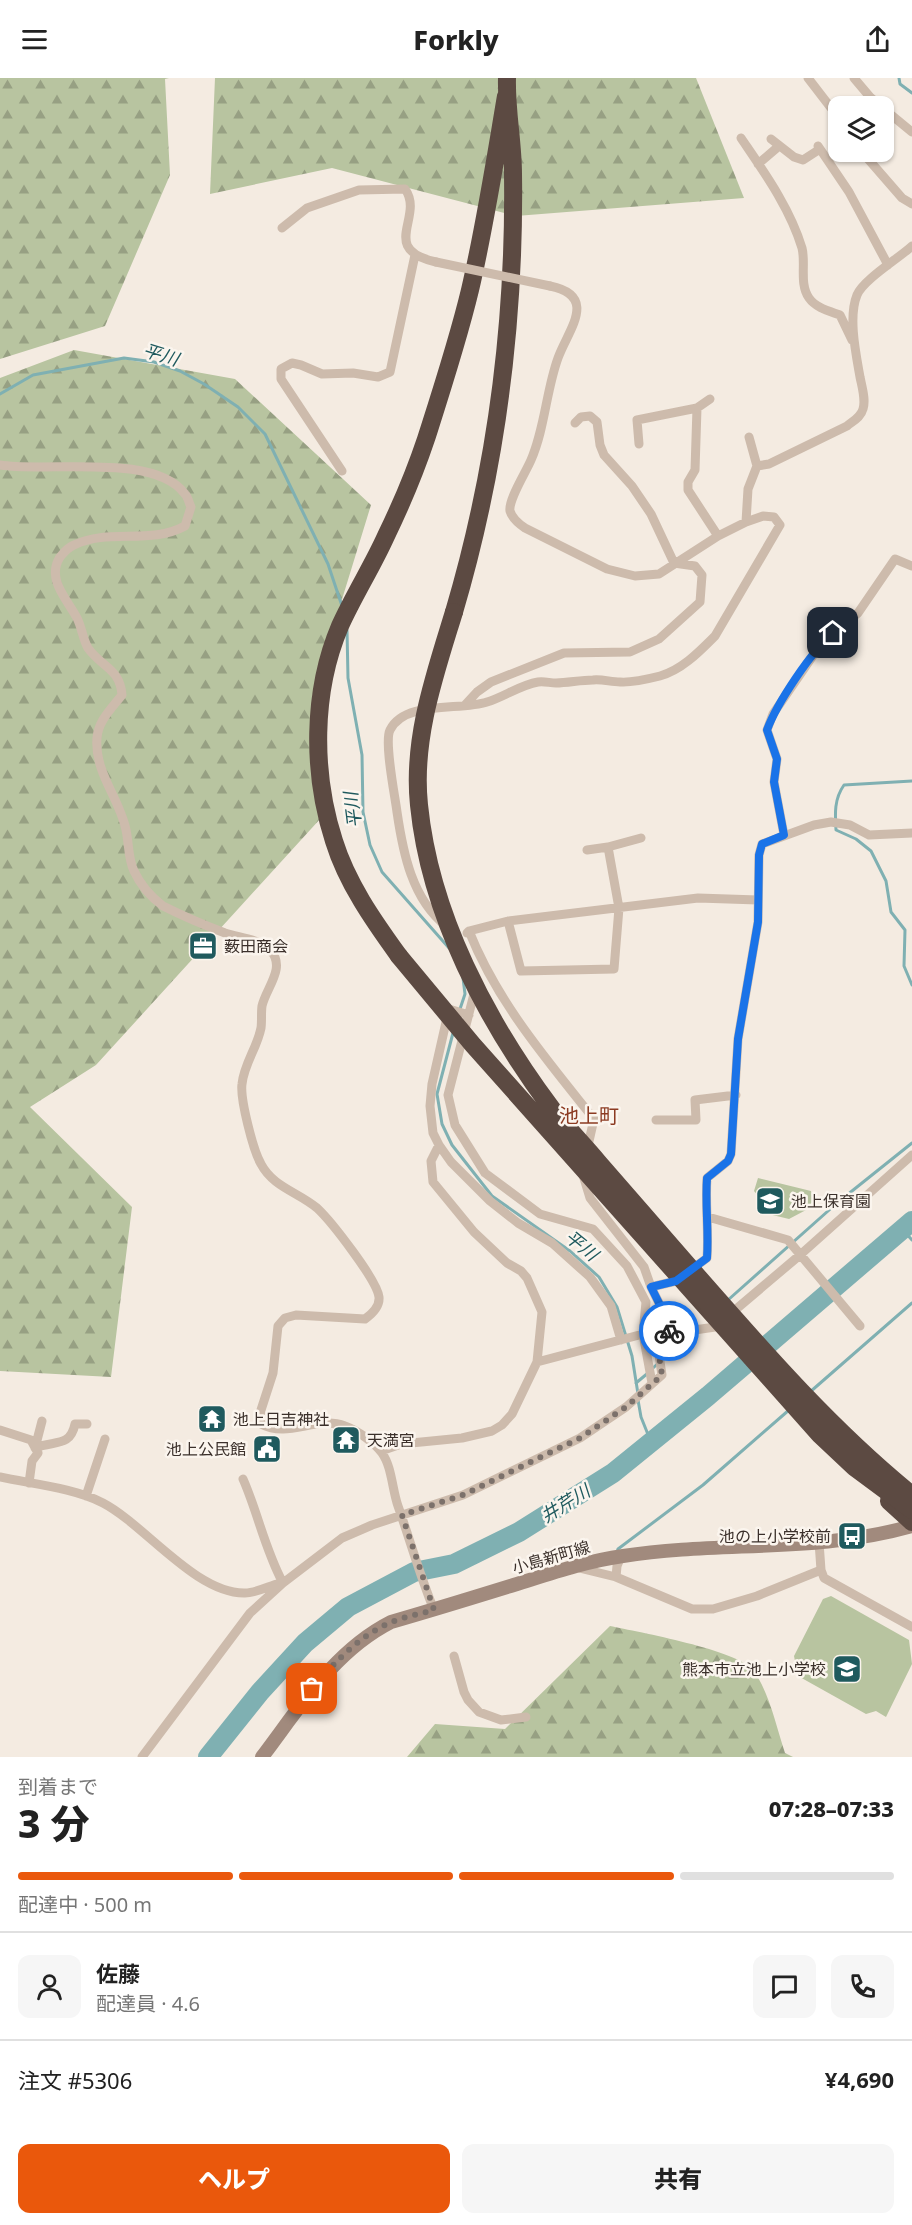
<!DOCTYPE html>
<html lang="ja">
<meta charset="utf-8">
<style>
:root{--surface:#fff;--page:#f6f6f6;--text:#222;--muted:#767676;--line:#e0e0e0;--accent:#ea580c}
body{margin:0;font-family:"Noto Sans","Noto Sans JP",sans-serif;background:var(--page);color:var(--text);height:100vh;display:flex;flex-direction:column;font-size:22px;white-space:nowrap}
*{box-sizing:border-box;margin:0}
p{font-size:20px;color:var(--muted)}
.icon{flex:none;width:33px;height:33px;fill:none;stroke:currentColor;stroke-width:2;stroke-linecap:round;stroke-linejoin:round}
.map{position:relative;height:1679px;overflow:hidden}
.panel{display:flex;flex-direction:column;background:var(--surface);flex:1}
.panel>*{flex:none}
.tools{position:absolute;left:828px;top:18px;display:grid;gap:12px}
.tools a{display:grid;place-items:center;width:66px;height:66px;border-radius:12px;background:var(--surface);box-shadow:0 2px 4px #0004;font-size:30px}
.pin{position:absolute;display:grid;place-items:center;width:51px;height:51px;color:#fff;margin:-26px;border-radius:12px;box-shadow:0 3px 9px #0006}
.courier{position:absolute;display:grid;place-items:center;width:60px;height:60px;margin:-30px;border:4px solid #1a73e8;border-radius:50%;background:#fff;color:#222;box-shadow:0 2px 8px #0007}
.headline em{font-style:normal;font-weight:800}
.headline div{display:flex;flex-direction:column-reverse}
.headline{display:flex;align-items:center;justify-content:space-between;height:102px;padding:0 18px}
h1{font-size:39px;font-weight:800;line-height:45px}
.bar{display:grid;grid-template-columns:repeat(4,1fr);gap:9px 6px;align-content:center;height:72px;padding:0 18px}
.bar i{height:8px;border-radius:4px;background:var(--line)}
.bar .current{background:var(--accent)}
.bar p{grid-column:span 4}
.line{display:flex;align-items:center;gap:15px;padding:0 18px;border-top:2px solid var(--line)}
.line div{flex:1}
.round{display:grid;place-items:center;flex:none;width:63px;height:63px;border-radius:12px;background:var(--page)}
.action{display:flex;gap:12px;margin-top:auto;padding:12px 18px}
.action a{flex:1;height:69px;border-radius:12px;background:var(--accent);color:#fff;font-size:24px;font-weight:800;line-height:69px;text-align:center}
.action a+a{background:var(--page);color:var(--text)}
header{display:flex;justify-content:space-between;align-items:center;height:78px;padding:0 18px;background:var(--surface);font-size:27px;font-weight:800}
.map>svg:first-child{display:block}
</style>
<header><svg class="icon" aria-label="menu" viewBox="0 0 24 24"><path d="M4 6h16M4 12h16M4 18h16"/></svg>Forkly<svg class="icon" aria-label="share" viewBox="0 0 24 24"><path d="M12 15V3M7 8l5-5 5 5M5 13v7h14v-7"/></svg></header>
<div class="map">
<svg width="912" height="1679" viewBox="0 0 912 1679">
<defs>
<pattern id="forest-firs" width="22" height="20" patternUnits="userSpaceOnUse" patternTransform="scale(1.5)"><rect width="22" height="20" fill="#b8c4a0"/><path d="M5 1l3.5 6h-7zM16 11l3.5 6h-7z" fill="#97a083"/></pattern>
</defs>
<rect width="100%" height="100%" fill="#f4ebe1"/>
<path fill="url(#forest-firs)" d="M 0,0 L 169,0 L 165,1 L 170,97 L 105,248 L 0,281 Z
M 215,0 L 696,0 L 744,120 L 516,138 L 332,90 L 210,116 Z
M 74,272 L 235,301 L 371,427 L 312,619 L 321,740 L 96,987 L 30,1029 L 132,1129 L 111,1299 L 0,1293 L 0,300 Z
M 610,1548 C 638,1554 739,1572 754,1593 C 770,1617 776,1648 785,1675 L 793,1679 L 407,1679 L 435,1646 L 505,1651 Z"/>
<path fill="#b8c4a0" d="M 758,1100 L 811,1113 L 813,1123 L 806,1132 L 789,1141 L 760,1134 L 760,1120 L 754,1113 Z
M 831,1518 L 909,1562 L 912,1586 L 886,1639 L 876,1633 L 866,1636 L 798,1598 L 794,1578 L 823,1521 Z"/>
<g fill="none" stroke-linecap="round" stroke-linejoin="round">
<path stroke="#7fb0b2" stroke-width="3" d="M 899,0 L 900,6 L 912,15
M 0,316 L 33,297 L 124,280 L 154,284 L 180,293 L 204,306 L 238,329 L 265,356 L 328,486 L 342,528
M 347,552 L 348,600 L 362,677 L 363,734 L 370,767 L 382,794 L 449,870
M 912,703 L 844,707 C 834,721 835,736 836,752 L 856,761 L 871,773 L 886,803 L 891,834 L 905,852 L 904,888 L 912,907
M 460,931 L 465,916 L 463,900
M 453,955 L 437,1016 L 442,1046 L 452,1067 L 492,1118 L 570,1173 L 599,1199 L 617,1229 L 632,1278 L 638,1316
M 902,1151 L 912,1162
M 728,1222 L 837,1125 L 912,1065
M 653,1290 L 690,1256
M 636,1305 L 648,1295
M 810,1314 L 912,1225
M 638,1322 L 641,1339 L 651,1364
M 617,1474 L 618,1471 L 703,1407 L 789,1332"/>
<path stroke="#7fb0b2" stroke-width="20" d="M 208,1679 L 260,1614 L 305,1565 L 348,1529 L 414,1494 L 454,1486 L 519,1454 L 613,1395 L 708,1318 L 912,1143"/>
<path stroke="#cdbbac" stroke-width="9" d="M 808,0 L 838,39
M 854,0 L 870,19 L 881,28
M 884,31 L 912,54
M 741,60 C 764,94 790,130 802,170 C 806,185 799,206 809,220 C 816,230 829,233 840,237 L 852,262
M 771,61 L 794,79 L 803,82 L 820,71
M 818,68 L 849,114 L 888,187
M 862,74 L 902,120 L 912,126
M 758,86 L 779,68
M 282,150 L 307,130 L 359,112 L 405,111 C 425,139 378,171 436,184
M 697,330 L 695,392 L 688,404 L 688,412 L 718,458
M 749,359 L 757,388
M 639,366 L 637,342 L 697,330 L 710,321
M 0,387 C 48,395 154,374 185,416 C 188,419 189,425 191,429 L 185,448 C 150,467 109,450 74,467 C 69,469 64,474 60,479 C 46,501 67,521 77,540 C 82,550 83,562 88,570 C 101,589 120,590 122,617 C 112,630 98,643 97,660 C 94,694 120,721 126,752 C 129,765 128,781 134,793 C 140,806 151,819 163,828 C 183,838 204,847 225,855 C 240,860 261,861 271,873 C 286,890 266,910 262,928 C 261,935 262,943 261,950 C 257,970 244,986 242,1006 C 240,1021 253,1072 261,1086 C 273,1109 298,1114 317,1130 C 331,1143 377,1202 379,1219 C 380,1229 372,1236 365,1241 L 296,1237 L 285,1240 L 278,1248 L 273,1295 L 261,1332 L 261,1346 C 289,1361 316,1337 345,1348 C 357,1352 375,1365 382,1375 C 392,1389 392,1411 398,1428 C 410,1462 420,1498 434,1532
M 342,393 L 281,301 L 281,291 L 292,285 L 301,287 L 322,296 L 353,295 L 378,299 L 390,294 L 415,177
M 746,444 L 748,411 L 757,388 L 769,386 L 847,348 C 853,343 861,339 863,331 C 866,322 862,309 860,299 C 856,276 848,239 857,217 C 863,202 899,180 912,168
M 465,627 L 477,614 L 491,604 L 564,575 L 630,574 L 659,561 L 700,524 L 702,497 L 695,488 L 674,485 L 651,436 L 632,408 L 604,377 L 600,367 L 597,344 L 590,338 L 581,339 L 575,345
M 784,757 L 774,704 L 777,681 L 767,652 L 773,636 L 821,566 L 858,535 L 895,481 L 912,488
M 608,769 L 641,760
M 508,843 L 521,893 L 614,891 L 619,830 L 608,769 L 587,772
M 446,848 C 412,821 403,775 397,734 C 395,718 384,664 390,652 C 405,622 460,633 487,624 C 504,619 520,607 538,604 C 544,603 550,605 556,605 C 568,605 580,602 593,602 C 602,601 611,604 620,604 C 632,605 648,601 660,598 C 682,592 700,573 715,558 L 780,447 L 774,439 L 763,438 L 746,444 L 718,458 L 659,496 L 635,498 L 607,491 L 525,450 C 519,446 512,440 510,433 C 508,422 526,394 531,382 C 545,350 546,313 558,280 C 568,252 599,218 550,208
M 469,853 C 497,924 547,982 594,1041 L 587,1072
M 467,855 L 469,853 L 508,843 L 698,820 L 758,822
M 475,912 L 448,1017 L 455,1047 L 485,1095 L 540,1136 L 593,1151 L 627,1188 L 646,1224 L 643,1256 L 652,1305
M 469,937 L 449,931 L 432,1006 L 430,1028 L 433,1055 L 439,1067 L 451,1084 L 490,1123 L 518,1145 L 552,1165 L 590,1199 L 611,1228 L 621,1262
M 656,1042 L 696,1042 L 695,1022 L 736,1017
M 583,1097 L 590,1120 L 644,1189 L 651,1209 L 669,1245 L 668,1264
M 708,1139 L 788,1162 L 860,1248
M 651,1209 L 676,1203 L 707,1180 C 709,1153 705,1127 707,1100 L 728,1083 L 731,1076 L 738,961 L 758,844 L 759,777 L 762,766 L 814,747 L 831,744 L 850,747 L 869,757 L 912,755
M 537,1284 L 643,1256
M 0,1352 L 31,1362 L 38,1375 L 32,1383 L 29,1405
M 35,1370 C 54,1362 70,1370 75,1346 L 87,1346
M 35,1370 L 42,1343
M 381,1373 L 401,1366 L 462,1360 L 492,1353 L 502,1347 L 512,1336 L 537,1284 L 542,1234 L 527,1200 L 521,1193 L 507,1185 L 474,1154 L 433,1104 L 431,1083 L 439,1067
M 0,1399 C 32,1406 74,1410 103,1425 C 145,1447 196,1516 245,1515 C 256,1515 269,1508 280,1505
M 243,1401 C 258,1435 265,1472 283,1505
M 86,1418 L 105,1361
M 819,1464 L 821,1492 L 824,1500 L 912,1549
M 621,1478 L 617,1488 L 616,1499 L 692,1531 L 713,1531 L 757,1518 L 821,1492
M 575,1489 L 616,1499
M 454,1578 L 464,1614 L 468,1622 L 479,1634 L 501,1642 L 526,1639
M 142,1679 L 250,1535 L 283,1505 L 342,1460 L 372,1447 L 463,1417 L 580,1360 L 626,1329 L 662,1297 L 659,1277 L 668,1264 L 681,1254 L 715,1249 L 800,1177 L 912,1077"/>
<path stroke="#a18a7d" stroke-width="14" d="M 262,1679 C 300,1629 334,1573 391,1544 C 433,1532 475,1519 517,1506 C 552,1495 587,1483 623,1478 C 718,1463 819,1475 912,1448"/>
<path stroke="#5c4a42" stroke-width="18" d="M 454,534 C 496,392 515,244 513,96 C 513,64 506,32 507,0
M 399,878 C 373,842 347,805 334,763 C 312,695 312,614 340,548 C 354,517 372,489 386,458 C 401,427 415,394 426,361 C 442,311 458,262 470,212 C 485,148 495,83 506,18
M 889,1423 L 912,1444"/>
<path stroke="#cdbbac" stroke-width="9" d="M 436,184 L 550,208"/>
<path stroke="#5c4a42" stroke-width="18" d="M 454,534 C 435,596 412,661 419,727 C 430,837 487,944 552,1031 C 566,1049 583,1066 598,1084 C 627,1117 656,1151 685,1184 C 757,1266 828,1349 912,1417
M 399,878 L 473,967 L 820,1357 L 854,1389 L 912,1432"/>
</g>
<g fill="none" stroke-linecap="round" stroke-linejoin="round">
<path stroke="#7c716b" stroke-width="6" stroke-dasharray="0 10.8" d="M 312,1611 C 333,1586 358,1559 389,1545 C 403,1539 419,1536 434,1532 L 402,1437 L 463,1417 L 580,1360 L 626,1329 L 662,1297 L 659,1277 L 668,1264 L 669,1253"/>
<path stroke="#1a73e8" stroke-width="8" d="M 669,1253 L 669,1245 L 651,1209 L 676,1203 L 707,1180 C 709,1153 705,1127 707,1100 L 728,1083 L 731,1076 L 738,961 L 758,844 L 759,777 L 762,766 L 784,757 L 774,704 L 777,681 L 767,652 C 777,625 811,574 833,555"/>
</g>
<defs>
<g id="office-square" transform="scale(1.5)"><rect x="-9" y="-9" width="18" height="18" rx="4" fill="#1f5a5e" stroke="#fbf5ee"/><path d="M-6-3h4V-5.5h4V-3h4V5H-6ZM-1-4.5V-3h2v-1.5ZM-6 0V1H6V0Z" fill="#fff"/></g>
<g id="school-square" transform="scale(1.5)"><rect x="-9" y="-9" width="18" height="18" rx="4" fill="#1f5a5e" stroke="#fbf5ee"/><path d="M0-5L7-2L0 1L-7-2ZM-4 1L0 2.5L4 1V4Q0 6-4 4Z" fill="#fff"/></g>
<g id="temple-square" transform="scale(1.5)"><rect x="-9" y="-9" width="18" height="18" rx="4" fill="#1f5a5e" stroke="#fbf5ee"/><path d="M0-6L5-2H3V0L6.5 2.5H4V6H1.5V3h-3V6H-4V2.5H-6.5L-3 0V-2H-5Z" fill="#fff"/></g>
<g id="civic-square" transform="scale(1.5)"><rect x="-9" y="-9" width="18" height="18" rx="4" fill="#1f5a5e" stroke="#fbf5ee"/><path d="M-.6-6.5H3V-4.5H.6V-3L4-1V1h2V6H-6V1h2V-1L-.6-3ZM-1.2 2.5V6h2.4V2.5Z" fill="#fff"/></g>
<g id="bus-square" transform="scale(1.5)"><rect x="-9" y="-9" width="18" height="18" rx="4" fill="#1f5a5e" stroke="#fbf5ee"/><path d="M-5-6H5V4H4V6H2V4H-2V6H-4V4H-5ZM-3.5-4V0h7V-4ZM-3.5 1.2v1.5H-2V1.2ZM2 1.2v1.5H3.5V1.2Z" fill="#fff"/></g>
</defs>
<g fill-rule="evenodd">
<use href="#office-square" x="203" y="868"/>
<use href="#school-square" x="770" y="1123"/>
<use href="#temple-square" x="212" y="1341"/>
<use href="#temple-square" x="346" y="1362"/>
<use href="#civic-square" x="267" y="1371"/>
<use href="#bus-square" x="852" y="1458"/>
<use href="#school-square" x="847" y="1591"/>
</g>
<g text-anchor="middle" dominant-baseline="central" stroke-width="5" stroke-linejoin="round" paint-order="stroke">
<g font-size="16" fill="#3b302b" stroke="#fbf5ee" text-anchor="start">
<text x="224" y="868">薮田商会</text>
<text x="791" y="1123">池上保育園</text>
<text x="233" y="1341">池上日吉神社</text>
<text x="367" y="1362">天満宮</text>
<text x="246" y="1371" text-anchor="end">池上公民館</text>
<text x="831" y="1458" text-anchor="end">池の上小学校前</text>
<text x="826" y="1591" text-anchor="end">熊本市立池上小学校</text>
</g>
<g font-size="16" fill="#3b302b" stroke="#fbf5ee">
<text transform="translate(551 1479) rotate(-16)">小島新町線</text>
</g>
<g font-size="18" font-style="italic" fill="#1f5a5e" stroke="#fbf5ee">
<text transform="translate(161 276) rotate(17)">平川</text>
<text transform="translate(352 732) rotate(-97)">平川</text>
<text transform="translate(582 1167) rotate(39)">平川</text>
<text transform="translate(565 1425) rotate(-32)">井芹川</text>
</g>
<g font-size="20" fill="#8c3b22" stroke="#fbf5ee">
<text x="589" y="1037">池上町</text>
</g>
</g>
</svg>
<div class="tools">
<a><svg class="icon" aria-label="layers" viewBox="0 0 24 24"><path d="M12 4l9 5-9 5-9-5zM3 14l9 5 9-5"/></svg></a>
</div>
<div class="pin" style="left:312px;top:1611px;background:#ea580c"><svg class="icon" aria-label="bag" viewBox="0 0 24 24"><path d="M5 8h14l-1 12H6zM9 8a3 3 0 0 1 6 0"/></svg></div>
<div class="pin" style="left:833px;top:555px;background:#1f2937"><svg class="icon" aria-label="home" viewBox="0 0 24 24"><path d="M3 11l9-7 9 7M6 9v11h12V9"/></svg></div>
<div class="courier" style="left:669px;top:1253px"><svg class="icon" aria-label="bike" viewBox="0 0 24 24"><circle cx="6" cy="16" r="4"/><circle cx="18" cy="16" r="4"/><path d="M6 16l4-8h5l3 8M10 8l3 8H6M13 5h3"/></svg></div>
</div>
<section class="panel">
<div class="headline"><div><h1>3 分</h1><p>到着まで</p></div><em>07:28–07:33</em></div>
<div class="bar"><i class="current"></i><i class="current"></i><i class="current"></i><i></i><p>配達中 · 500 m</p></div>
<div class="line" style="height:108px"><a class="round"><svg class="icon" aria-label="person" viewBox="0 0 24 24"><circle cx="12" cy="8" r="4"/><path d="M4 21q1-7 8-7t8 7"/></svg></a><div><b>佐藤</b><p>配達員 · 4.6</p></div><a class="round"><svg class="icon" aria-label="chat" viewBox="0 0 24 24"><path d="M4 5h16v11H9l-5 4z"/></svg></a><a class="round"><svg class="icon" aria-label="phone" viewBox="0 0 24 24"><path d="M5 4h4l2 5-3 2q2 4 5 5l2-3 5 2v4C11 20 4 13 5 4z"/></svg></a></div>
<div class="line" style="height:78px"><div>注文 #5306</div><b>¥4,690</b></div>
<div class="action"><a>ヘルプ</a><a>共有</a></div>
</section>
